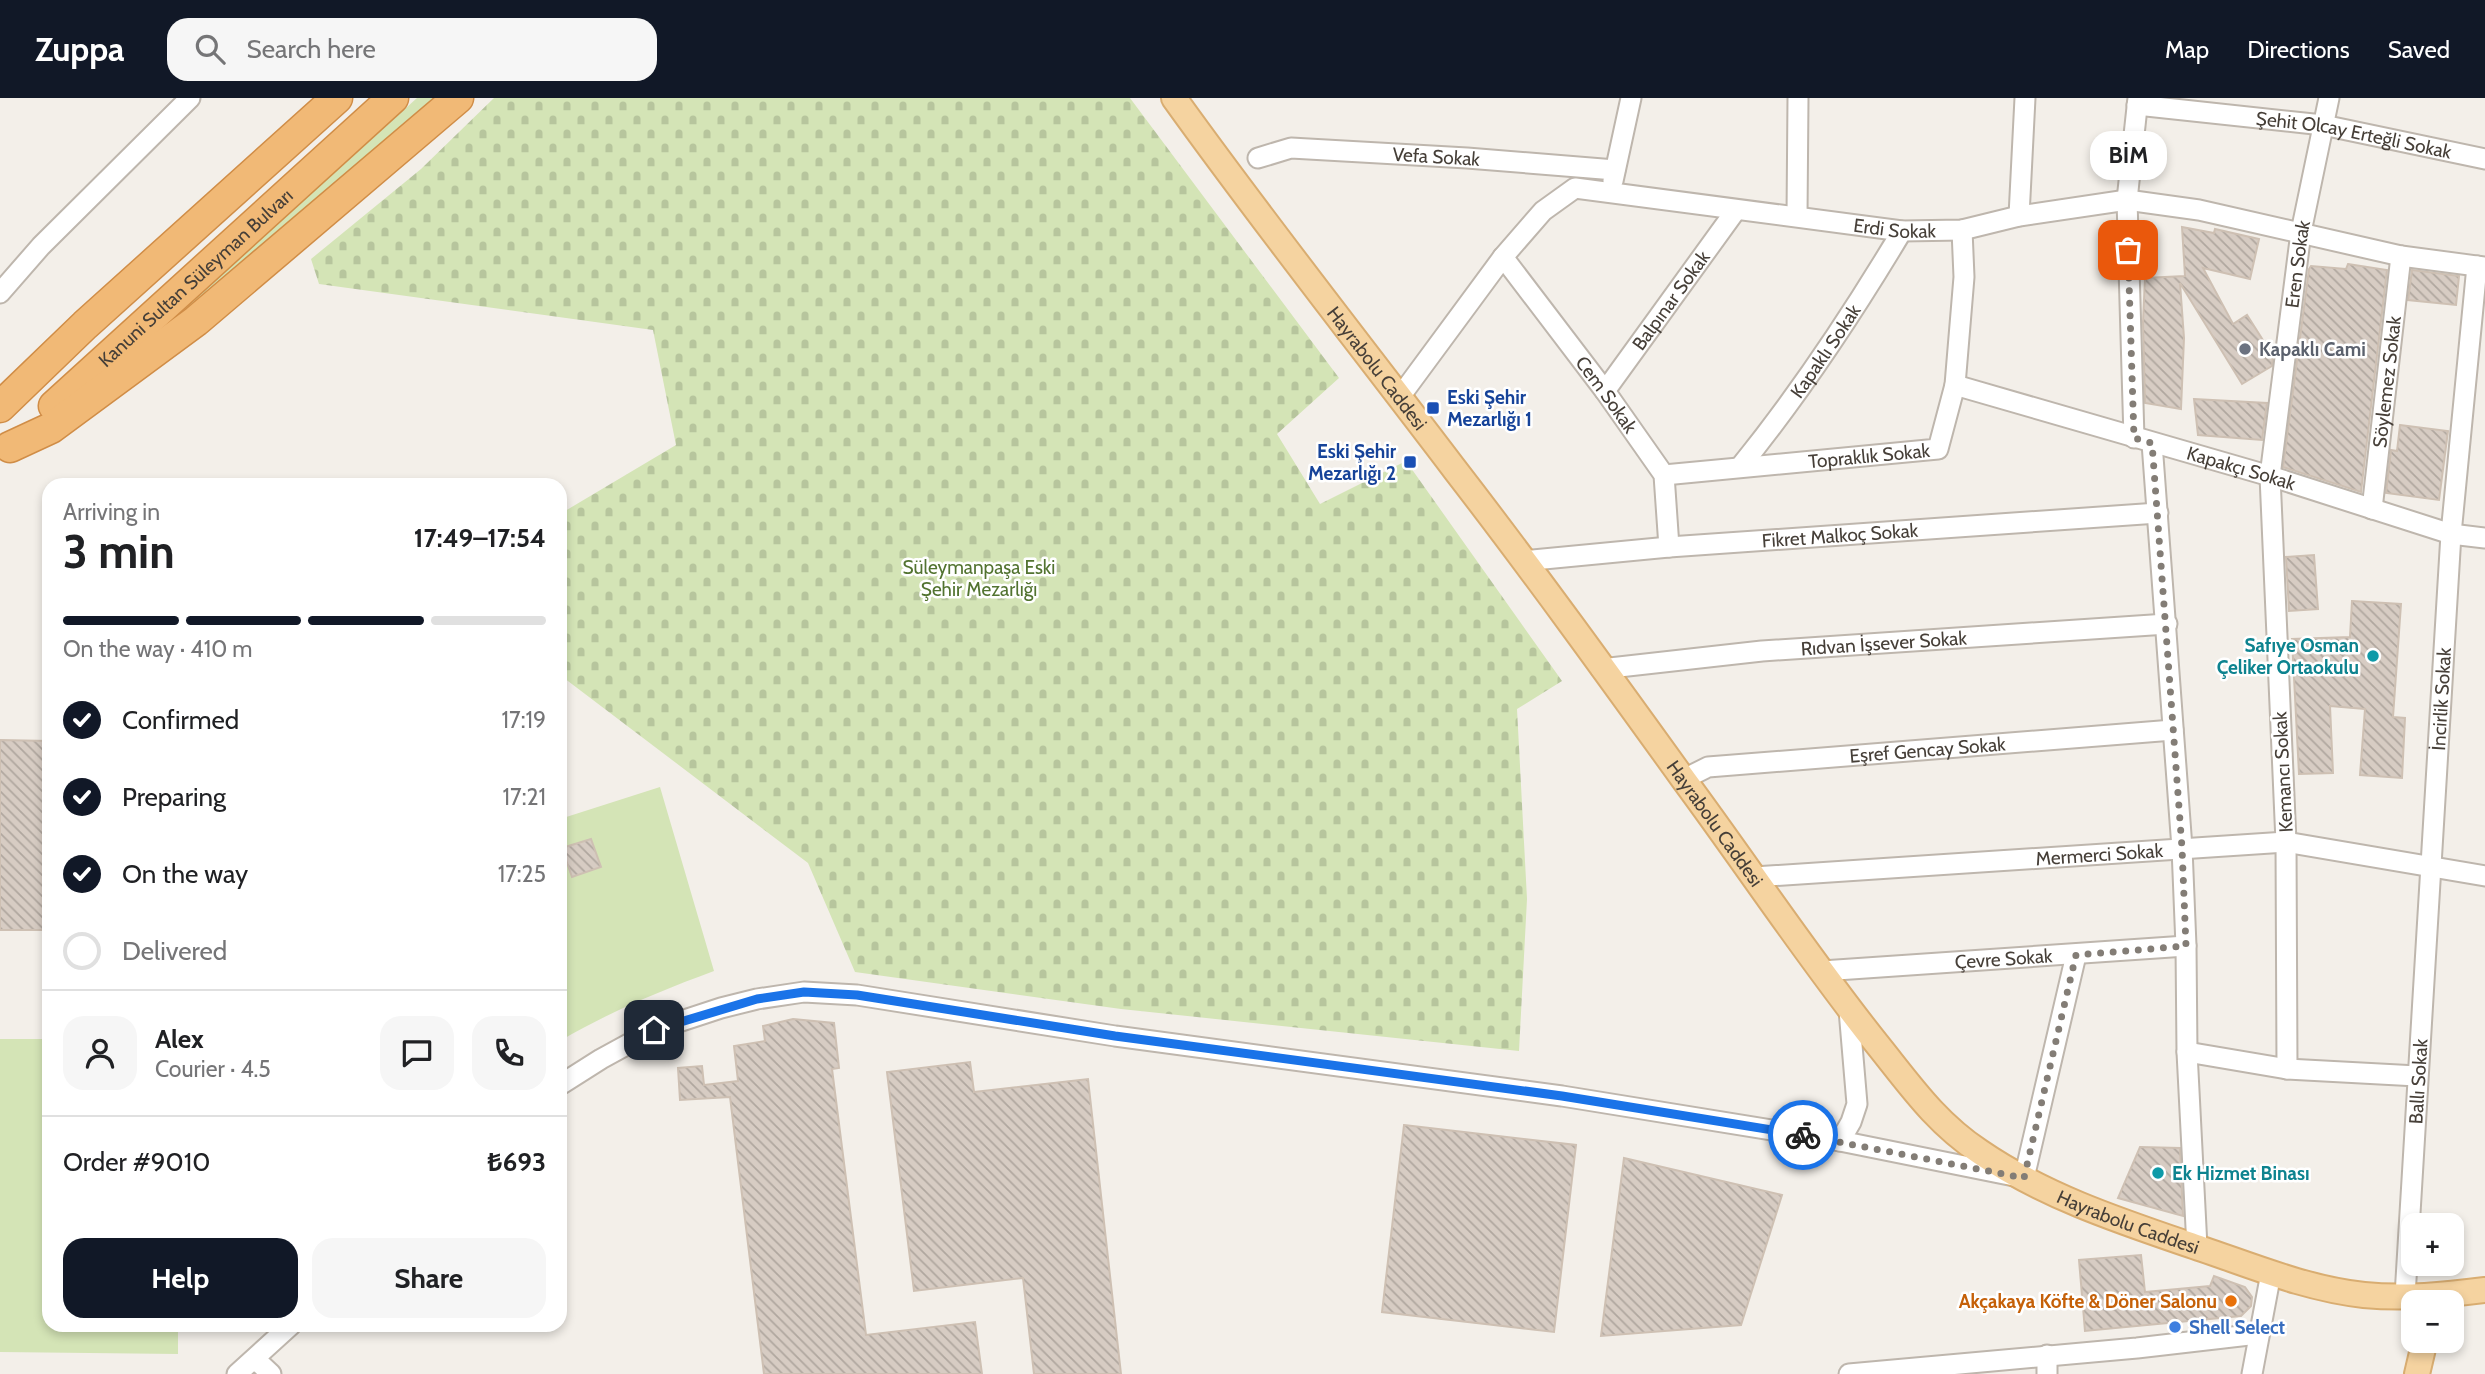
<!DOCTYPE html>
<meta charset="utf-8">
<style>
:root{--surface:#fff;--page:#f6f6f6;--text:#202124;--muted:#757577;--line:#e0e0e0;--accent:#111827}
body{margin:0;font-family:Cabin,sans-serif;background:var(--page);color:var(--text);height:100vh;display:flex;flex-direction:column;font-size:26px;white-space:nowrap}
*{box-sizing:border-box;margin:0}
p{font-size:23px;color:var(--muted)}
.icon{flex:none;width:38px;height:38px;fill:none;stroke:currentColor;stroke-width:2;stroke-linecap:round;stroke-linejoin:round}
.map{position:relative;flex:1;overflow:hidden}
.panel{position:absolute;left:42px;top:380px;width:525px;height:854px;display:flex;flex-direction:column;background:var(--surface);border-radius:21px;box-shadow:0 4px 10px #0003}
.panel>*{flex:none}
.fabs{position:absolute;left:2401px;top:1115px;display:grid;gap:14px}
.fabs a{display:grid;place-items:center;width:63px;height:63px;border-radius:14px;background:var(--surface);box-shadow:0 4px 10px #0003;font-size:35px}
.pin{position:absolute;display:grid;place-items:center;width:60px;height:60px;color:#fff;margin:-30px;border-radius:14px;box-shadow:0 4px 10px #0006}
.courier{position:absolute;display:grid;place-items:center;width:70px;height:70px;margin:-35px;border:5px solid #1a73e8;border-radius:50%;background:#fff;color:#222;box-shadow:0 2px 9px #0007}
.bubble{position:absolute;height:49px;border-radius:21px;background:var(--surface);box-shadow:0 4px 10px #0003;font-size:23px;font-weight:700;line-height:49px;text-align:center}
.headline em{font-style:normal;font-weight:700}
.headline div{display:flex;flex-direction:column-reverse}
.headline{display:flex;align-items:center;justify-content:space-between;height:119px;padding:0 21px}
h1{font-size:46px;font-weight:700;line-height:52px}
.bar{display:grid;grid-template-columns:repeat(4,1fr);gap:10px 7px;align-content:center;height:84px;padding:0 21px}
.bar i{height:9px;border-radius:5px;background:var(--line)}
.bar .on{background:var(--accent)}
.bar p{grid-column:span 4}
.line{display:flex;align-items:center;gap:18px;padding:0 21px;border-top:2px solid var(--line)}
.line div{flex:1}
.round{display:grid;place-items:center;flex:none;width:74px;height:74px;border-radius:21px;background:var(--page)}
ol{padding:0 21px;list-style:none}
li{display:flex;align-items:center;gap:21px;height:77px}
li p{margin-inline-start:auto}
li .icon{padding:7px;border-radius:50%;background:var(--accent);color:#fff;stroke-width:4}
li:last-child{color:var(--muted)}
li i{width:38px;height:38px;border:4px solid var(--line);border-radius:50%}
.cta{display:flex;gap:14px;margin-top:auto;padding:14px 21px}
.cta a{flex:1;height:80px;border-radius:21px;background:var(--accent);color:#fff;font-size:28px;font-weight:700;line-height:80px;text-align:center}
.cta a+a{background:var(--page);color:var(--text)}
header{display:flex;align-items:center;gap:42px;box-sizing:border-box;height:98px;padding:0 35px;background:var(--accent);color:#fff}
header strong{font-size:33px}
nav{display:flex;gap:38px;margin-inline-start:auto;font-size:24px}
.search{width:490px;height:63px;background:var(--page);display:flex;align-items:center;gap:18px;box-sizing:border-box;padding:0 24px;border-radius:21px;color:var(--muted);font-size:26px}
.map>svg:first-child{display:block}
</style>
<header>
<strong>Zuppa</strong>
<div class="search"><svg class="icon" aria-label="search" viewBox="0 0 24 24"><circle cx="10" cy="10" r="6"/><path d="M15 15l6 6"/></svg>Search here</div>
<nav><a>Map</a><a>Directions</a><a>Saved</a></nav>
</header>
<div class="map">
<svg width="2485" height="1276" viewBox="0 0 2485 1276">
<defs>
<pattern id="cemetery-stones" width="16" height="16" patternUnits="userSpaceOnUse" patternTransform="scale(1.75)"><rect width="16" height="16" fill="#d4e4b6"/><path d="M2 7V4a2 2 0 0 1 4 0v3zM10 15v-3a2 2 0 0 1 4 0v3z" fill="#b7c59d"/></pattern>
<pattern id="building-back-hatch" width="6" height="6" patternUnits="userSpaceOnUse" patternTransform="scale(1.75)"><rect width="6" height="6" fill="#d7ccc3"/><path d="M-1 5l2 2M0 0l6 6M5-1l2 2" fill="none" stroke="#b0a79f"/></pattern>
</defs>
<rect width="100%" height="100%" fill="#f3efe9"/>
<path fill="#d4e4b6" d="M 417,0 L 438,0 L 158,239 L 153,238 Z
M 660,689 L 714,873 C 660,893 609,914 560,943 L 560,721 Z
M 0,941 L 49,941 L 49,1227 L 178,1227 L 178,1256 L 0,1254 Z"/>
<path fill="url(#cemetery-stones)" d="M 494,0 L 1130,0 L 1339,280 L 1277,336 L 1320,406 L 1406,363 L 1562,583 L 1517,611 L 1527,801 L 1519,953 L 1121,911 L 855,874 L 808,765 L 560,577 L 560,416 L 676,347 L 653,232 L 319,186 L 311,161 L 421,71 Z"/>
<path fill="url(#building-back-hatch)" stroke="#cec0b3" stroke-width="2" d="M 2182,129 L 2214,135 L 2215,131 L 2259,141 L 2250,181 L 2203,170 L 2233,226 L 2247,217 L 2273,258 L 2272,268 L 2242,286 L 2180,185 L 2184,240 L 2181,311 L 2145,305 L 2143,224 L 2145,180 L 2185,178 Z
M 2348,166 L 2387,172 L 2361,394 L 2283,369 L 2309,171 L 2311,168 L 2346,171 Z
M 2412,172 L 2459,178 L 2456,207 L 2408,202 Z
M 2194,301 L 2267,305 L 2262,342 L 2198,337 Z
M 2400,327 L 2448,333 L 2439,402 L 2386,395 L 2391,352 L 2397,353 Z
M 2314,457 L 2318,511 L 2289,513 L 2286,459 Z
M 2352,503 L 2401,506 L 2393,619 L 2405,620 L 2402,680 L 2360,677 L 2365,611 L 2330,608 L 2333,675 L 2299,676 L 2292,541 L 2350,539 Z
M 0,642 L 49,643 L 49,832 L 0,832 Z
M 591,741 L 601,769 L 572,779 L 562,750 Z
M 793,921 L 834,925 L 839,970 L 832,971 L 866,1237 L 975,1224 L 982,1276 L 764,1276 L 730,999 L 680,1002 L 678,970 L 702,968 L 704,987 L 738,983 L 734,948 L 765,943 L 763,928 Z
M 970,964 L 974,994 L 1088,981 L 1121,1276 L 1034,1276 L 1023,1180 L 914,1193 L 887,974 Z
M 1404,1027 L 1576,1047 L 1554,1234 L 1382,1214 Z
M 2140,1049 L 2180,1050 L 2183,1118 L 2118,1100 Z
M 1624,1060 L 1782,1097 L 1741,1227 L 1601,1238 Z
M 2141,1157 L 2145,1194 L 2210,1188 L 2214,1178 L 2245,1189 L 2252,1199 L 2251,1208 L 2241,1218 L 2085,1233 L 2079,1162 Z"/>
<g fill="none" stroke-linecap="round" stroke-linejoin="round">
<g stroke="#beb6ad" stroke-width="23">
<g id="minor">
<path id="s1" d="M 2137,7 L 2323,27 L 2485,61"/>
<path id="s2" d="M 1258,60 L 1291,50 L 1467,60 L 1615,72"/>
<path d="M 1613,83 L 1631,0"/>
<path d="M 1797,118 L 1798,0"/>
<path d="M 2019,118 L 2025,0"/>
<path id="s3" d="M 1503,159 L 1605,293 L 1664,377 L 1669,449"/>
<path d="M 0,195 L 41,148 L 190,0"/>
<path id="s4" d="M 1955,287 L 2270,378 L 2451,436 L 2485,440"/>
<path id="s5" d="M 1605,293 L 1736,112"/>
<path id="s6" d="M 1399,300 L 1503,159 L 1543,113 L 1575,90 L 1902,133 L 1962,132 L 2019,118 L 2127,102 L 2199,112 L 2401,158 L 2485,169"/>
<path d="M 2134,340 L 2127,102 L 2138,0"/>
<path d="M 2152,345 L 2182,750 L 2186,848 L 2187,954 L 2197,1149"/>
<path id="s7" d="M 1740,369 C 1800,295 1853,215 1902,133"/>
<path id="s8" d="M 1664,377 L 1938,351 L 1955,287 L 1964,179 L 1962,132"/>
<path id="s9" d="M 2372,411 L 2401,158"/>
<path id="s10" d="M 1523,463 L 1669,449 L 2158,415"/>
<path id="s11" d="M 1601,571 L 1762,553 L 2167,526"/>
<path id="s12" d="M 1684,681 L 1708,669 L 2173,632"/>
<path id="s13" d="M 1754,779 L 2286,744 L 2485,778"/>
<path id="s14" d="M 1822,873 L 2186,848"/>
<path d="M 2187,954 L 2287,971 L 2417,978"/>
<path id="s15" d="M 2287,971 L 2286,744 L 2270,378 L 2301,134 L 2329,0"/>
<path d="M 560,987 L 601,961 L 654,932 L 721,910 L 757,901 L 804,894 L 857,897 L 1115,938 L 1562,998 L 1840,1043 L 2024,1080 L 2076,857"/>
<path d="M 1840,1043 L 1851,1024 L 1857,1006 L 1849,912"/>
<path id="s16" d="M 2405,1198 L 2451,436 L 2477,168"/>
<path d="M 2047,1257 L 2047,1276"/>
<path d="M 255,1261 L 271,1276"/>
<path d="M 237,1276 L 291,1227"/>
<path d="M 1849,1276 L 2137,1250 L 2258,1236"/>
<path d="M 2252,1276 L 2271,1175"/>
</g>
</g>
<g stroke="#d9ad71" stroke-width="28">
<g id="major">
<path id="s17" d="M 1174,0 C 1265,127 1362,249 1456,373 C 1534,474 1609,578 1684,682 C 1749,770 1809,861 1877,946 C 1910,987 1935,1024 1980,1054 C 2047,1100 2126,1125 2202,1151 C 2255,1169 2308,1191 2364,1197 C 2405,1201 2445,1197 2485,1192"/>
<path d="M 2417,1276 L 2425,1242"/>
</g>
</g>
<g stroke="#d08d47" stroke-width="33">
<g id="highway">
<path id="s18" d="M 54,308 L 393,0"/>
<path d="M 0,309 L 85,227 L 337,0"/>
<path d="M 10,349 L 51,330 L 196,223 L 458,0"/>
</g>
</g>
<use href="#minor" stroke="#fff" stroke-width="19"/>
<use href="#major" stroke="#f5d3a0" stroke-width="24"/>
<use href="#highway" stroke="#f1b976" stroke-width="30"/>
</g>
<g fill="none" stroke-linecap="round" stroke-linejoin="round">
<path stroke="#837d76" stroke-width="7" stroke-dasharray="0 12.6" d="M 1803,1037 L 2024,1080 L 2076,857 L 2186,848 L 2182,750 L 2152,345 L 2134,340 L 2128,152"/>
<path stroke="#1a73e8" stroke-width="9" d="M 654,932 L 757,901 L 804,894 L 857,897 L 1115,938 L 1562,998 L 1803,1037"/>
</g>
<circle fill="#6b7280" stroke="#fff" stroke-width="2.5" cx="2245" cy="251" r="7"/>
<g fill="#1a4fb4" stroke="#fff" stroke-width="2.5">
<rect x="1426" y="303" width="14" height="14" rx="3.5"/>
<rect x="1403" y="357" width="14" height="14" rx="3.5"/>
</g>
<g fill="#0f9aa8" stroke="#fff" stroke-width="2.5">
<circle cx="2373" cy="558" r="7"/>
<circle cx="2158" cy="1075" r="7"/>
</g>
<circle fill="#e8710a" stroke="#fff" stroke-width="2.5" cx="2231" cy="1203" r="7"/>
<circle fill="#3f7fe0" stroke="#fff" stroke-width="2.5" cx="2175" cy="1229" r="7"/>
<g text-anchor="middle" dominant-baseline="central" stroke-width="5" stroke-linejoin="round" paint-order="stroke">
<g font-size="19" fill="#463f38" stroke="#fff">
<text stroke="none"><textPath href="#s1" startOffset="219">Şehit Olcay Erteğli Sokak</textPath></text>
<text stroke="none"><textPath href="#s2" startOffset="180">Vefa Sokak</textPath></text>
<text stroke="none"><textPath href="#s6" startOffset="598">Erdi Sokak</textPath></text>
<text stroke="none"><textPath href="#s15" startOffset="807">Eren Sokak</textPath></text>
<text stroke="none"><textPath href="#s18" startOffset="191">Kanuni Sultan Süleyman Bulvarı</textPath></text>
<text stroke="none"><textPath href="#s5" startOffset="112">Balpınar Sokak</textPath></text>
<text stroke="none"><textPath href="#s7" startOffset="144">Kapaklı Sokak</textPath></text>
<text stroke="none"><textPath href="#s17" startOffset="338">Hayrabolu Caddesi</textPath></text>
<text stroke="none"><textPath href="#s9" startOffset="128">Söylemez Sokak</textPath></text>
<text stroke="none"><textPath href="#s3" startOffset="172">Cem Sokak</textPath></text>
<text stroke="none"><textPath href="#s8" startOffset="206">Topraklık Sokak</textPath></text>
<text stroke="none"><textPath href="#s4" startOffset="298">Kapakçı Sokak</textPath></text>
<text stroke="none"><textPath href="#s10" startOffset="318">Fikret Malkoç Sokak</textPath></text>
<text stroke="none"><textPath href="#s11" startOffset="284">Rıdvan İşsever Sokak</textPath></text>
<text stroke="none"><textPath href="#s16" startOffset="598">İncirlik Sokak</textPath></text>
<text stroke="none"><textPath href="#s12" startOffset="247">Eşref Gencay Sokak</textPath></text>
<text transform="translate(2283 674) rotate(-93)">Kemancı Sokak</text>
<text stroke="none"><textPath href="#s17" startOffset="905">Hayrabolu Caddesi</textPath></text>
<text stroke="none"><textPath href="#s13" startOffset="346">Mermerci Sokak</textPath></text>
<text stroke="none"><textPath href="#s14" startOffset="182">Çevre Sokak</textPath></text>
<text stroke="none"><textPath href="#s16" startOffset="215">Ballı Sokak</textPath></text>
<text stroke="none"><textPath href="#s17" startOffset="1493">Hayrabolu Caddesi</textPath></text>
</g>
<g font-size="19" font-weight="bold" fill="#5b616d" stroke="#fff" text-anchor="start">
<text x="2259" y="251">Kapaklı Cami</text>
</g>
<g font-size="19" font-weight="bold" fill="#164399" stroke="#fff" text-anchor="start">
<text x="1447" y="299">Eski Şehir<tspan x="1447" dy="22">Mezarlığı 1</tspan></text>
<text x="1396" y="353" text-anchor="end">Eski Şehir<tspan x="1396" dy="22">Mezarlığı 2</tspan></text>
</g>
<g font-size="19" fill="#527330" stroke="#fff">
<text x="979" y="469">Süleymanpaşa Eski<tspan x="979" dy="22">Şehir Mezarlığı</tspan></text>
</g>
<g font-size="19" font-weight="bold" fill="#0d838f" stroke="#fff" text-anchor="end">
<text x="2359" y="547">Safıye Osman<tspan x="2359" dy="22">Çeliker Ortaokulu</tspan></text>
<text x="2172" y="1075" text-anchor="start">Ek Hizmet Binası</text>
</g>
<g font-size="19" font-weight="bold" fill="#c56008" stroke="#fff" text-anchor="end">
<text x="2217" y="1203">Akçakaya Köfte &amp; Döner Salonu</text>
</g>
<g font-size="19" font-weight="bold" fill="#366cbe" stroke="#fff" text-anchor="start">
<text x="2189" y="1229">Shell Select</text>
</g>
</g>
</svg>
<div class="fabs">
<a>+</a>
<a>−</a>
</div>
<div class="pin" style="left:2128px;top:152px;background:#ea580c"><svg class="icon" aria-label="bag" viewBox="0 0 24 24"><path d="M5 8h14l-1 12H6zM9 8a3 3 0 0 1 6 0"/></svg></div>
<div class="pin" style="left:654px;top:932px;background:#1f2937"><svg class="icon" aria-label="home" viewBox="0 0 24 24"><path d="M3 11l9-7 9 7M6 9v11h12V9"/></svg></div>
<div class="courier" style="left:1803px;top:1037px"><svg class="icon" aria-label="bike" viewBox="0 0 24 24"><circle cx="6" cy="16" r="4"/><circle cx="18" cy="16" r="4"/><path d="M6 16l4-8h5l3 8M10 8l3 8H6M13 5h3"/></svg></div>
<div class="bubble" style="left:2090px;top:33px;width:77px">BİM</div>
<section class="panel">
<div class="headline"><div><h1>3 min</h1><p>Arriving in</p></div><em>17:49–17:54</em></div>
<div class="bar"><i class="on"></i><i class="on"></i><i class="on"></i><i></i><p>On the way · 410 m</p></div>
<ol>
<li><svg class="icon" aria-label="check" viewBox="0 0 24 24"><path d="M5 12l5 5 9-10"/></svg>Confirmed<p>17:19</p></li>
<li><svg class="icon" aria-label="check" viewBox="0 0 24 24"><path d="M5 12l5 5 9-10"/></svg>Preparing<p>17:21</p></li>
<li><svg class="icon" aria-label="check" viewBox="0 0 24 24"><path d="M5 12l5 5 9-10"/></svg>On the way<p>17:25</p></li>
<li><i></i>Delivered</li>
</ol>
<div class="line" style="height:126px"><a class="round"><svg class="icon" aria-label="person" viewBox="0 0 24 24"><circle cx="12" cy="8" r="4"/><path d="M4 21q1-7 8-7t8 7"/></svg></a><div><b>Alex</b><p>Courier · 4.5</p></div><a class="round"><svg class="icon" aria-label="chat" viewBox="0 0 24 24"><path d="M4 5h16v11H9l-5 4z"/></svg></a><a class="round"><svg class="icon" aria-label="phone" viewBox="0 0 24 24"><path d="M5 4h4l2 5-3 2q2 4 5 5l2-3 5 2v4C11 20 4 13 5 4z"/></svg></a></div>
<div class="line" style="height:91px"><div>Order #9010</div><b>₺693</b></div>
<div class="cta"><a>Help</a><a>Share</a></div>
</section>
</div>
